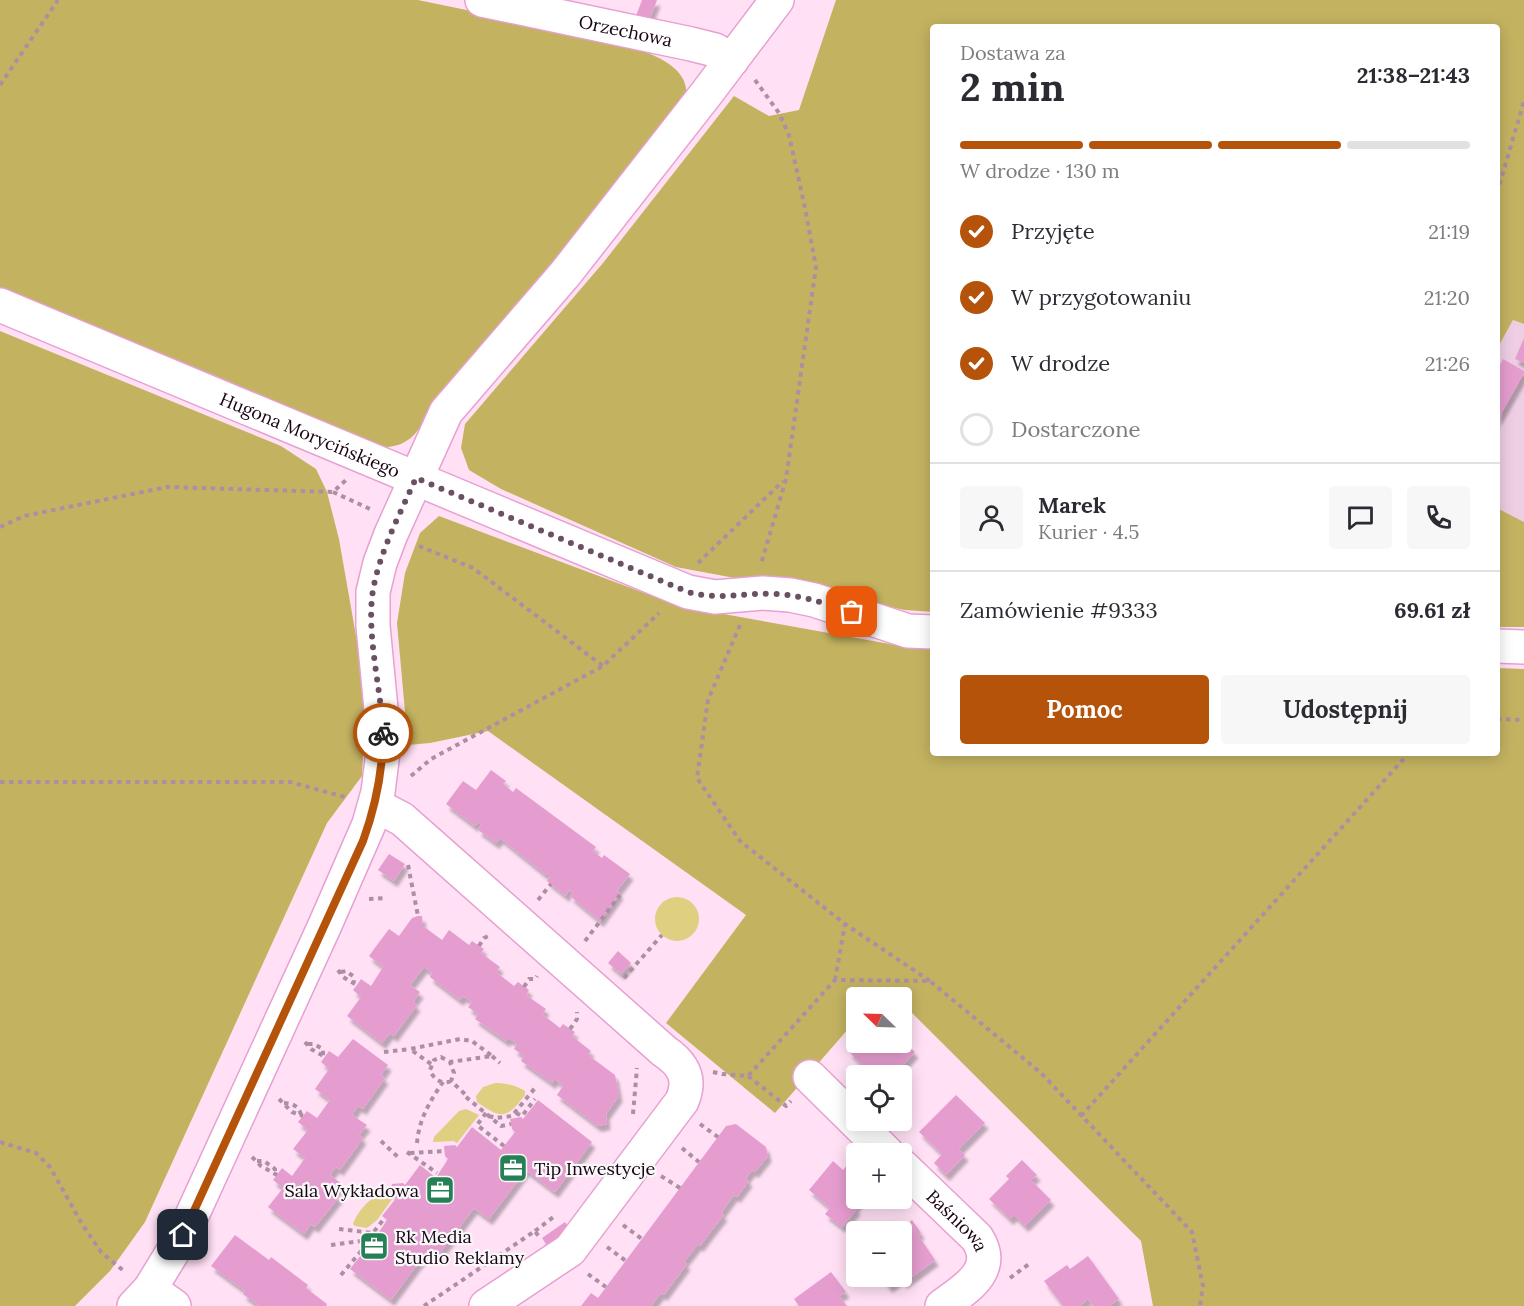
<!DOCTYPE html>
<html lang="pl">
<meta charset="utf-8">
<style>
:root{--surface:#fff;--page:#f7f7f7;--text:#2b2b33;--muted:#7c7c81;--line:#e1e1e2;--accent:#b45309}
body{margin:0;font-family:Lora,serif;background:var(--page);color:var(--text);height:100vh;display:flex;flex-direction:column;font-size:22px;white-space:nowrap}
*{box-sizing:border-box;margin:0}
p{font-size:20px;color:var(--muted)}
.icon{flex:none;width:33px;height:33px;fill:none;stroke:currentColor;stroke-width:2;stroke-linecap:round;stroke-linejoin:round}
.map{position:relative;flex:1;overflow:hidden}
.sheet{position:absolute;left:930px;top:24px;width:570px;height:732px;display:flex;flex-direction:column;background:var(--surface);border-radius:6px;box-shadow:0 3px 15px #0003}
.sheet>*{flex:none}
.needle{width:39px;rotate:293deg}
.controls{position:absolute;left:846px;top:987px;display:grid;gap:12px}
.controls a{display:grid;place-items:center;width:66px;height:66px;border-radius:6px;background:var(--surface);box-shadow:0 3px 15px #0003;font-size:30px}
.pin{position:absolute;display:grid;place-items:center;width:51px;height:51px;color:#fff;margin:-26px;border-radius:12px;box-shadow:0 3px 9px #0006}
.courier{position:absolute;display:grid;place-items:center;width:60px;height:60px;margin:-30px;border:4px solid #b45309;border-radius:50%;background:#fff;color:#222;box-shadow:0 2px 8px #0007}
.headline em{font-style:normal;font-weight:700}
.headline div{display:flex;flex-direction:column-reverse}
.headline{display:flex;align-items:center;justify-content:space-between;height:102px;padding:0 30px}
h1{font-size:39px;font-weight:700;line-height:45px}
.bar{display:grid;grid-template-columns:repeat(4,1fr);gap:9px 6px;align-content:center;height:72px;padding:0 30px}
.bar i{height:8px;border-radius:4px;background:var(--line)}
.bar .active{background:var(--accent)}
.bar p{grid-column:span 4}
.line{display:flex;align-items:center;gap:15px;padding:0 30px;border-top:2px solid var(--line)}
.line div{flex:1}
.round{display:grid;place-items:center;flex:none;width:63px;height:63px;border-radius:6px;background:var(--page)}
ol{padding:0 30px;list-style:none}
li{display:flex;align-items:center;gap:18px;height:66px}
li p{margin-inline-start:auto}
li .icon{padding:6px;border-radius:50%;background:var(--accent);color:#fff;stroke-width:4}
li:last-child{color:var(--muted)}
li i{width:33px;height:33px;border:3px solid var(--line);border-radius:50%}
.cta{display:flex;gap:12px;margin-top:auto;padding:12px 30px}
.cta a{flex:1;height:69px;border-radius:6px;background:var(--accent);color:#fff;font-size:24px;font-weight:700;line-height:69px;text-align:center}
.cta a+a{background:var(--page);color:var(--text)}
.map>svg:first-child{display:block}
</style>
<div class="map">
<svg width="1524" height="1306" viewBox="0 0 1524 1306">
<defs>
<filter id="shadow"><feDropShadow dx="3.5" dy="6" stdDeviation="1.5" flood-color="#0004"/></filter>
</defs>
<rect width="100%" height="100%" fill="#ffe0f4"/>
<path fill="#eecee3" d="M 1513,320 L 1524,324 L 1524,522 L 1497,508 L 1497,349 Z"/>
<path fill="#decf81" d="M655 919a22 22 0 1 1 44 0a22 22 0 1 1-44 0Z
M 495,1083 C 505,1083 516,1085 525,1091 L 525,1095 C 506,1120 501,1119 477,1102 L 476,1096 L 483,1087 Z
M 466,1109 L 479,1115 L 457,1143 L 453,1141 L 433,1142 L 434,1137 L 459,1111 Z
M 387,1194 L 393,1198 L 377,1220 L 367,1228 L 355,1226 L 353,1224 C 359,1209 371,1195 387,1194 Z"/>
<path fill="#c3b361" d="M 0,0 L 418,0 L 611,40 C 632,47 673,58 683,79 C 685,82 686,89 687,93 L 553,266 L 429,413 C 415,436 409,446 380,448 L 0,291 Z
M 836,0 L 1524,0 L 1524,324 L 1513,320 L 1497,349 L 1497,27 L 933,27 L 933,612 L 905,610 L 676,567 L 501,489 L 469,470 L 461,448 L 465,424 L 603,263 L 734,96 L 769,116 L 799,110 Z
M 0,331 L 281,446 L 316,469 L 327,492 L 339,539 L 366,693 L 362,776 L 327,823 L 145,1222 L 110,1271 L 75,1306 L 0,1306 Z
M 1497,508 L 1524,522 L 1524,627 L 1497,627 Z
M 439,516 L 679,606 L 912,648 L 933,649 L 933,753 L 1497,753 L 1497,668 L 1524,669 L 1524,1306 L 1153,1306 L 1141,1241 L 902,1003 L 902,998 L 896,997 L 885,987 L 876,997 L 856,998 L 856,1020 L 775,1113 L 666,1023 L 746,915 L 488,731 L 430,743 L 408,745 L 397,623 L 405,573 L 420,533 Z"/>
<path fill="#e59dcf" filter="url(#shadow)" d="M 642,0 L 657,0 L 649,21 L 636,16 Z
M 1524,338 L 1524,363 L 1515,359 Z
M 1503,359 L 1524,371 L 1524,373 L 1497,421 L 1497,371 Z
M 491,770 L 506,781 L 503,784 L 513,792 L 516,788 L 596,847 L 593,851 L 602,858 L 604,855 L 630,874 L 617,891 L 620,893 L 600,921 L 570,896 L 573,893 L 569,890 L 566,896 L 547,881 L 550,876 L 547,873 L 546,875 L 500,838 L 496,843 L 478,830 L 481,825 L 478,822 L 475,826 L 446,804 L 463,781 L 476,790 Z
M 389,854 L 405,864 L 394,881 L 378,870 Z
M 418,916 L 422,916 L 423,926 L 442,940 L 449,930 L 469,945 L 472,941 L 484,949 L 481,953 L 500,967 L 496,972 L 514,986 L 518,982 L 529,990 L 526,995 L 546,1009 L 542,1014 L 560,1028 L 563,1024 L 575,1032 L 572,1036 L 591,1051 L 588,1055 L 615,1075 L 619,1096 L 606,1114 L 607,1124 L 598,1126 L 557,1095 L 563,1086 L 555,1079 L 552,1083 L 521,1061 L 524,1056 L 514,1049 L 517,1044 L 509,1038 L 506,1041 L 475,1019 L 478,1014 L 468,1007 L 472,1002 L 463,996 L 460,1000 L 430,977 L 432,973 L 424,967 L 410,985 L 420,992 L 413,1002 L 417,1005 L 394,1036 L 390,1033 L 382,1043 L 347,1016 L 361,997 L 353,990 L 357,985 L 361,979 L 371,986 L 383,967 L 369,956 L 374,949 L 389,929 L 399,936 L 412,918 Z
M 618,951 L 631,963 L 621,974 L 608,963 Z
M 353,1039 L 388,1065 L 381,1075 L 385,1078 L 363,1109 L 358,1106 L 352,1115 L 367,1125 L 359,1135 L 363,1138 L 340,1170 L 336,1167 L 330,1175 L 342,1184 L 334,1193 L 339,1197 L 315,1227 L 311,1224 L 304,1234 L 268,1207 L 283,1188 L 273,1180 L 282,1168 L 292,1176 L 305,1158 L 293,1149 L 308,1130 L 298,1122 L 307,1111 L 317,1118 L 330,1100 L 315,1089 L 329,1069 L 321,1062 L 329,1051 L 338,1057 Z
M 902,1040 L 915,1052 L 900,1068 L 898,1066 L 890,1076 L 869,1076 L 871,1073 L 849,1052 L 857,1042 L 894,1044 L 902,1042 Z
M 956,1095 L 985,1123 L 959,1149 L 965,1155 L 946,1175 L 934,1163 L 942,1154 L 919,1132 Z
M 538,1100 L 592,1142 L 555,1192 L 526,1170 L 489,1219 L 474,1208 L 437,1257 L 428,1250 L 391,1300 L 350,1269 L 365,1250 L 362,1247 L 360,1237 L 369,1234 L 375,1238 L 387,1220 L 382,1216 L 397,1197 L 390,1192 L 392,1184 L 403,1183 L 405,1185 L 420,1165 L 435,1177 L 437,1176 L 448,1159 L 445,1156 L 444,1146 L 455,1145 L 457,1147 L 472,1127 L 501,1150 L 515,1132 L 512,1129 L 510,1119 L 521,1117 L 523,1119 Z
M 736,1124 L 766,1147 L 768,1156 L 755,1172 L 752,1170 L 746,1178 L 749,1181 L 737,1197 L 734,1195 L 721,1213 L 724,1215 L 712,1230 L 700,1246 L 698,1244 L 684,1262 L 687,1264 L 664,1295 L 661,1293 L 651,1306 L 581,1306 L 591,1293 L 598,1298 L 726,1126 Z
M 1022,1160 L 1037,1175 L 1031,1180 L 1051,1200 L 1025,1226 L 1014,1215 L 1010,1219 L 989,1199 L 1009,1179 L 1006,1176 Z
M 833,1161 L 843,1170 L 847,1165 L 856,1173 L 856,1198 L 862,1198 L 855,1207 L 857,1209 L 842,1227 L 825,1214 L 830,1208 L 809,1190 Z
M 912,1220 L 921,1233 L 918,1235 L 935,1260 L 904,1283 L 901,1278 L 889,1287 L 881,1276 L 902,1276 L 902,1232 L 897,1232 Z
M 565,1222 L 571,1231 L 548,1247 L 542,1238 Z
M 235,1235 L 269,1260 L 271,1257 L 308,1285 L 306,1288 L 327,1304 L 326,1306 L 259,1306 L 243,1294 L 245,1291 L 211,1266 Z
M 1088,1256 L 1119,1299 L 1109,1306 L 1093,1306 L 1088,1299 L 1081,1305 L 1082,1306 L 1063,1306 L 1044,1281 L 1067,1265 L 1070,1269 Z
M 831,1272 L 846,1292 L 839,1296 L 847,1306 L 799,1306 L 794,1299 Z"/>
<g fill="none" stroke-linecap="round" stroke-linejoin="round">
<g stroke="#e8a0d2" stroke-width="36">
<g id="minor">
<path id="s1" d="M 482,0 L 691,44 L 715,50 L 732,60"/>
<path id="s2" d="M 0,305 L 688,592 L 715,597 L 763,593 L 790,595 L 814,600 L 908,631 L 933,632"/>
<path d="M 1497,646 L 1524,647"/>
<path d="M 375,805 L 402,819 L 664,1051 C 683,1064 692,1078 682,1101 L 570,1250 L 486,1306"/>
<path d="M 810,1077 L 888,1154"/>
<path id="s3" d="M 902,1166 L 977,1238 C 998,1271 965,1289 942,1306"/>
<path d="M 150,1289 L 174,1306"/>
<path d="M 134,1306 L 150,1289 L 183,1235 L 325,925 L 369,824 L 378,792 L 383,752 L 381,709 L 373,626 L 373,592 L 380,563 L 391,534 L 446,412 L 565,274 L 706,94 L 777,0"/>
</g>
</g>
<path stroke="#ab8fa2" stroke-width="4" stroke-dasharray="4.5 4.5" stroke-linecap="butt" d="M 755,80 L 779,113 L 789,135 L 805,208 L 816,267 L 786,479 L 761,564
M 0,85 L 58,0
M 1497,193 L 1524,101
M 333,492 L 370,509
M 0,527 L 24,516 L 167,487 L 333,492 L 346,480
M 419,546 L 473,568 L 603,666
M 698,563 L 783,481
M 740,625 L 708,700 L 697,778 L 740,841 L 845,924 L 930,981
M 1497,719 L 1524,720
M 411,776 L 431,759 L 603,666 L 659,613
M 0,782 L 290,782 L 345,797
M 408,865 L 418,916
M 369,899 L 386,898
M 538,900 L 551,884
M 585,941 L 620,895
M 479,946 L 484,938 L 491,935
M 338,970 L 343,977 L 357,985
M 341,972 L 346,971 L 353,976 L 354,983
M 624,978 L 662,935
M 835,980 L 845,924
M 524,987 L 529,979 L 535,979 L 537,976
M 570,1029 L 577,1019 L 577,1012
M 305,1042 L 311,1049 L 325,1057
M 308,1044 L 314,1044 L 323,1049 L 323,1056
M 384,1052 L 410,1049
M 492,1056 L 500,1063
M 431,1064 L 410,1049 L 460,1039 L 472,1041 L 492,1056 L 450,1062
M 713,1072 L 722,1074 L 748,1076 L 835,980 L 930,981 L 1041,1073 L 1192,1232 L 1203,1286 L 1200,1306
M 748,1076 L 786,1106 L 791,1101
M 451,1081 C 442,1085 433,1079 430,1070 L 434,1060 L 441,1057 L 450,1062 L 454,1073 L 451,1081 L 467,1096
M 466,1097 L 501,1126 L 511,1124
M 279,1099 L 292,1112 L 303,1116
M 284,1103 C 292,1103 299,1106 301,1115
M 486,1113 L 477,1125 L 504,1146
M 516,1113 L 522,1116 L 535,1099
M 633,1114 L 637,1068
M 489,1116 L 496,1118 L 512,1116 L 535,1088
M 1081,1116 L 1409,753
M 700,1124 L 718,1137
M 381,1141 L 400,1159
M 0,1142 L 36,1153 L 50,1167 L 82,1224 L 101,1252 L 125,1272
M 417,1143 C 419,1119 430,1101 443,1082
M 682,1148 L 699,1162
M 407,1152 L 437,1173
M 410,1153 L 444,1151
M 252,1157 L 261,1166 L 277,1175
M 257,1161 L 264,1161 L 275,1169 L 275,1174
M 661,1176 L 680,1188
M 368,1191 L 391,1189
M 623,1225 L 642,1239
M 339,1229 L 373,1233 L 383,1220 L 386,1221
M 535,1231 L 556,1215
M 331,1245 L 361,1241
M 607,1247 L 626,1261
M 588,1274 L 606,1287
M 341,1275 L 362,1250 L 364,1251
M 1010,1278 L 1029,1264
M 424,1306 L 535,1231 L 539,1237"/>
<use href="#minor" stroke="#fff" stroke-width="33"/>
</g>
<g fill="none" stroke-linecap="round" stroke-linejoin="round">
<path stroke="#6a5062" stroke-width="6" stroke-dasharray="0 10.8" d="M 383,733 C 381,687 366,635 373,590 C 380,551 400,514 416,478 L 688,592 C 722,601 742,592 775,594 C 802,595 826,604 852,612"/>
<path stroke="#b45309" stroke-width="8" d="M 183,1235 L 363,841 C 376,805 383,771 383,733"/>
</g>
<defs>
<g id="office-square" transform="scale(1.5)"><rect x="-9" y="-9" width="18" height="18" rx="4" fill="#258056" stroke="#f8f8f8"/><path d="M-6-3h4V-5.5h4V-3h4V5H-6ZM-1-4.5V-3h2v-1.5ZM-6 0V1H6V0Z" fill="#fff"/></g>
</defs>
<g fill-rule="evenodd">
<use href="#office-square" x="513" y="1168"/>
<use href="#office-square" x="440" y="1190"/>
<use href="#office-square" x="374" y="1246"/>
</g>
<g text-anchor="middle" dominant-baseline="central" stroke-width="4.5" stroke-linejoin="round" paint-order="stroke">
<g font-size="18" fill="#190213" stroke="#f8f8f8">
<text stroke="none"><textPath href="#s1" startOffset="147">Orzechowa</textPath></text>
<text stroke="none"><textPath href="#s2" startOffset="336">Hugona Morycińskiego</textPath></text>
<text stroke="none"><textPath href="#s3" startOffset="78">Baśniowa</textPath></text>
</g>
<g font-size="18" fill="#190213" stroke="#f8f8f8" text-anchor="start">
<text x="534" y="1168">Tip Inwestycje</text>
<text x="419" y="1190" text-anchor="end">Sala Wykładowa</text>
<text x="395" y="1236">Rk Media<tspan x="395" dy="21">Studio Reklamy</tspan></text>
</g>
</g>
</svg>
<div class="controls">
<a><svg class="needle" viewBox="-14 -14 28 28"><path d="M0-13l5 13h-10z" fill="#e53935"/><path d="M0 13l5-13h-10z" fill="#7c7c81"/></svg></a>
<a><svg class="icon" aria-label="locate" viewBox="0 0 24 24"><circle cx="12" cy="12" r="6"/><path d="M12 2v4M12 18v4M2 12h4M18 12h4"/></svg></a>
<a>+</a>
<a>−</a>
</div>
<div class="pin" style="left:852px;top:612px;background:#ea580c"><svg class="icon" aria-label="bag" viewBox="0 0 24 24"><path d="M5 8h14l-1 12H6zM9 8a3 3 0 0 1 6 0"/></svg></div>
<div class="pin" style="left:183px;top:1235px;background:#1f2937"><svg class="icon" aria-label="home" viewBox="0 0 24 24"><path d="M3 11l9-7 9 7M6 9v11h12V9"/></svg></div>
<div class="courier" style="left:383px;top:733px"><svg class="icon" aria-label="bike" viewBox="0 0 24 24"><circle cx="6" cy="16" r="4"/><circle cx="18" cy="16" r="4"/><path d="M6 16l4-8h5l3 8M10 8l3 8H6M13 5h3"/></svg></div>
<section class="sheet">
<div class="headline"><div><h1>2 min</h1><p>Dostawa za</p></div><em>21:38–21:43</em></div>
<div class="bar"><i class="active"></i><i class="active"></i><i class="active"></i><i></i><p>W drodze · 130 m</p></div>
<ol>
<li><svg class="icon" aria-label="check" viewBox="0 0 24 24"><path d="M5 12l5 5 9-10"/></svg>Przyjęte<p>21:19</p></li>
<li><svg class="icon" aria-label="check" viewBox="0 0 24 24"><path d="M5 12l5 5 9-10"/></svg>W przygotowaniu<p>21:20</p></li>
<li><svg class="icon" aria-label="check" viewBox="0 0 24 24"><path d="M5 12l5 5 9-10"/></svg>W drodze<p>21:26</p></li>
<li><i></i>Dostarczone</li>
</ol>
<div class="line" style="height:108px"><a class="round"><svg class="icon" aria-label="person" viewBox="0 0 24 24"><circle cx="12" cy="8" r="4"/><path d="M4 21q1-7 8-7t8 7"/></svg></a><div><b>Marek</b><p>Kurier · 4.5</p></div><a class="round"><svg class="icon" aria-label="chat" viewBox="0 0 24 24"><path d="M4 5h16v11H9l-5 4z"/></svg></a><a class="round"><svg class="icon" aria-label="phone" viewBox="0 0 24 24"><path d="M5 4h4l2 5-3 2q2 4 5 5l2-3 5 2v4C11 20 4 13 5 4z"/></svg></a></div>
<div class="line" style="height:78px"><div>Zamówienie #9333</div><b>69.61 zł</b></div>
<div class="cta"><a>Pomoc</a><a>Udostępnij</a></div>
</section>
</div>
